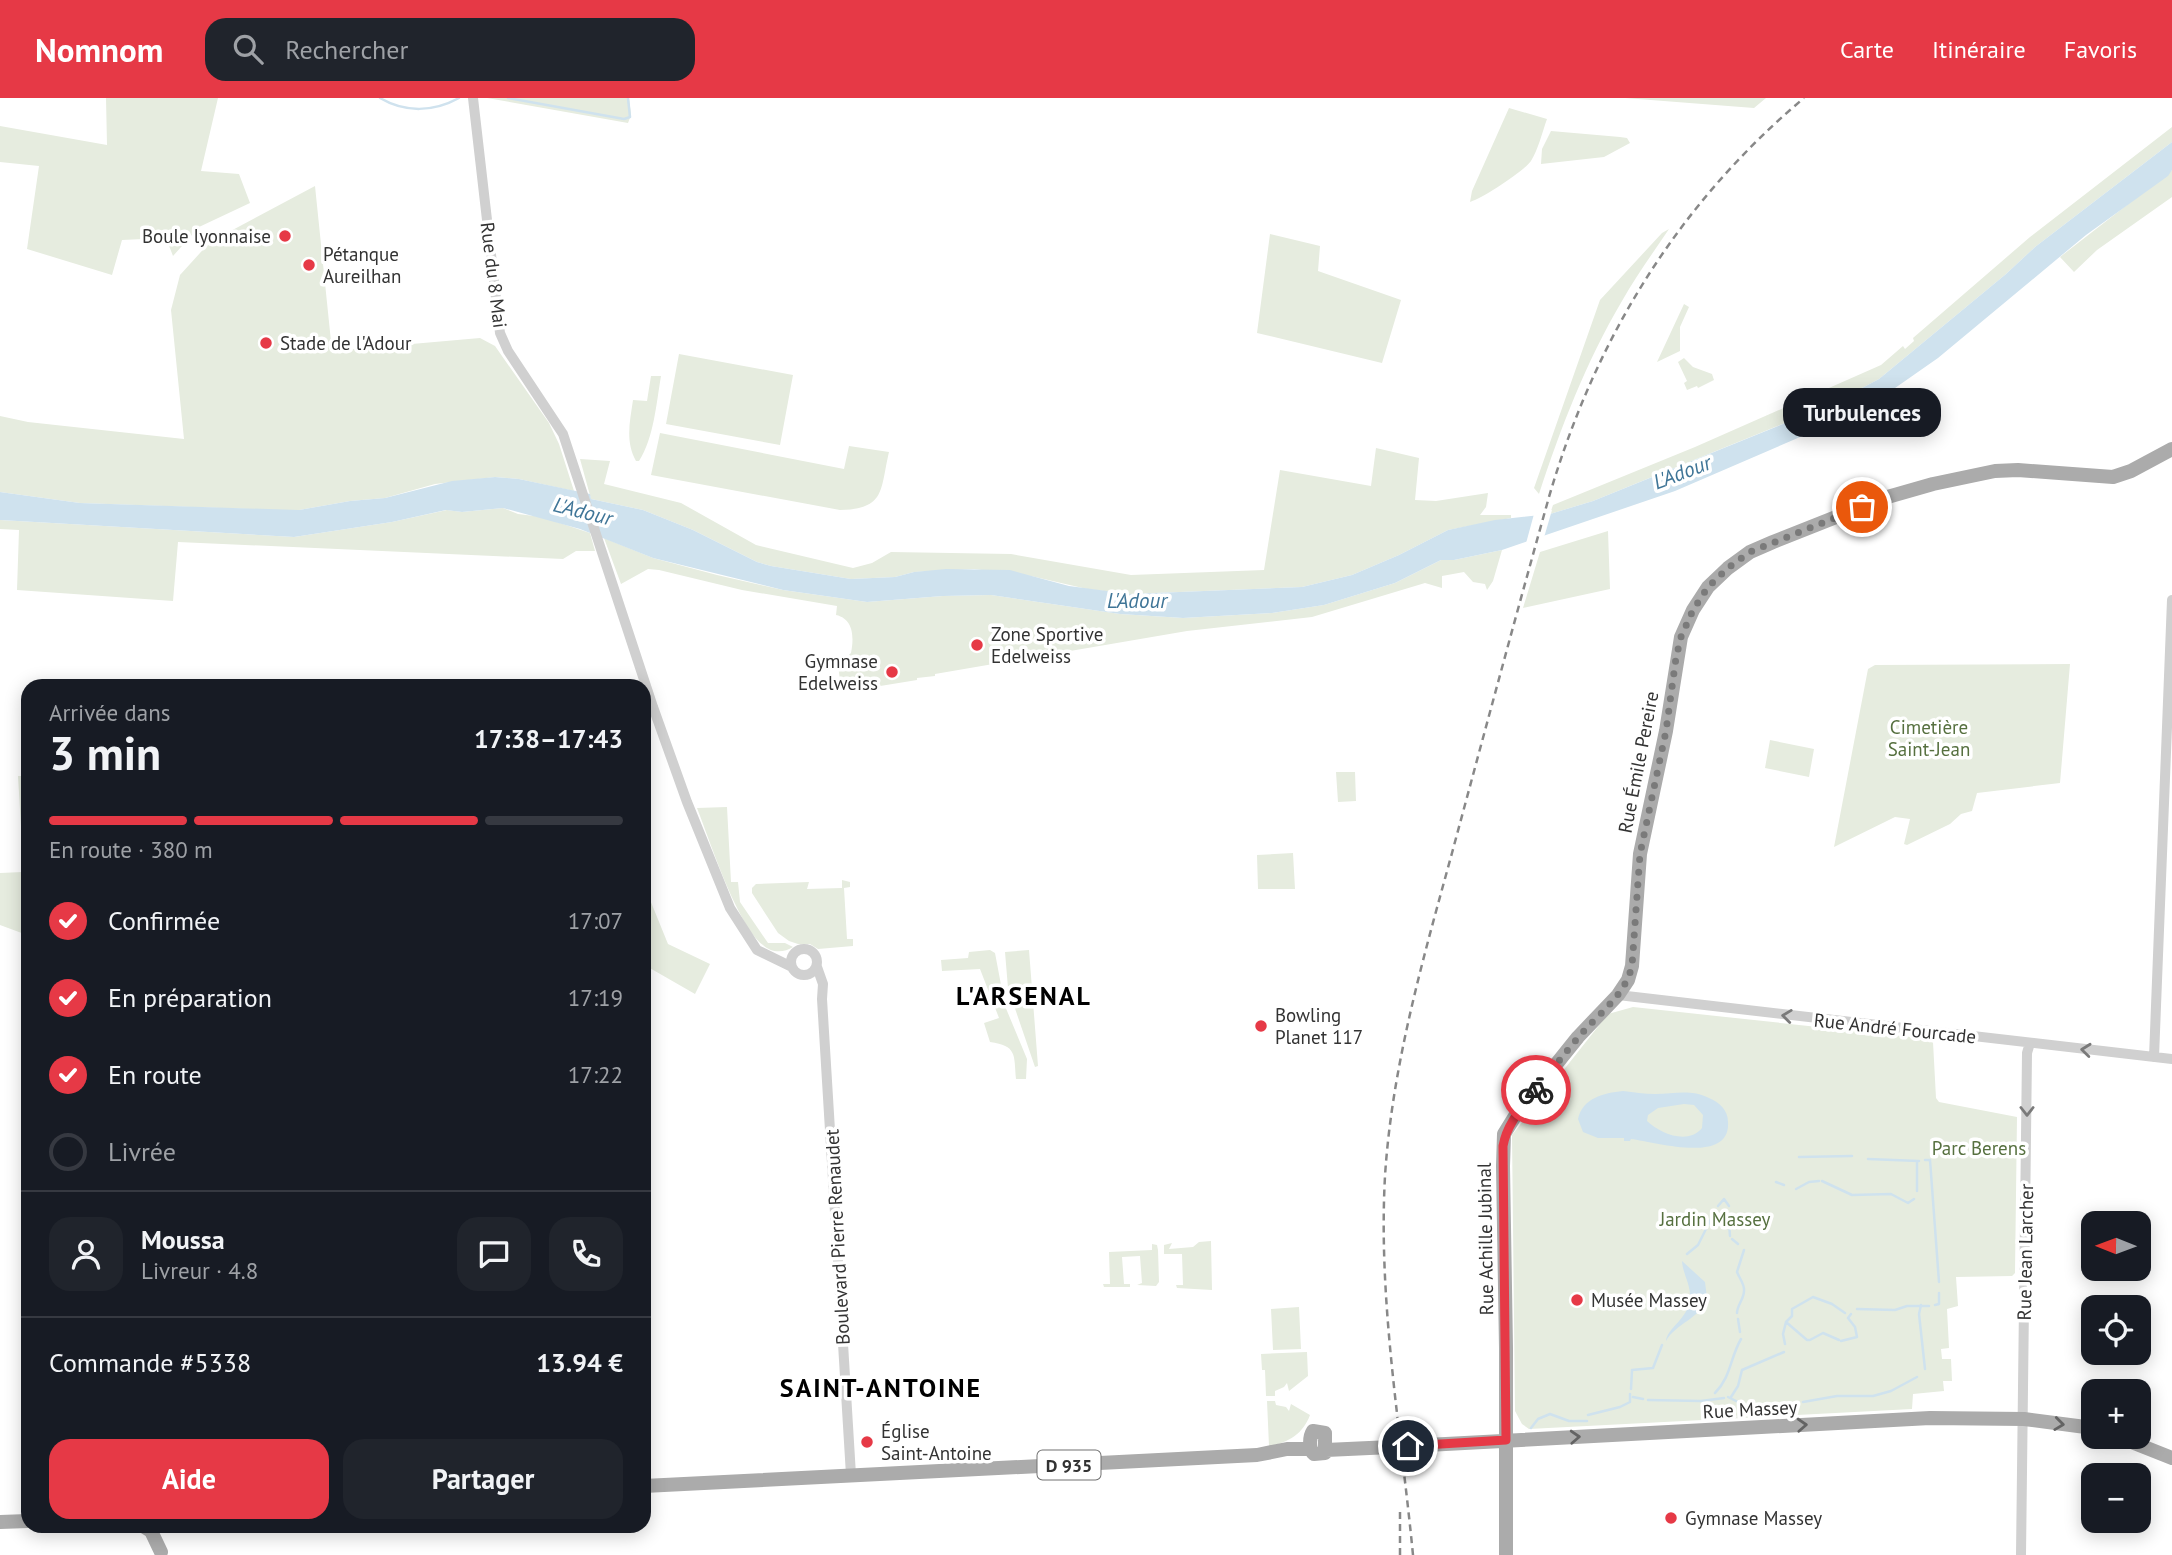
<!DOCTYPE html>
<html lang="fr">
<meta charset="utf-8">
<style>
:root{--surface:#171b24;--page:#20242c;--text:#f1f3f6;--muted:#9ea1a6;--line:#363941;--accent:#e63946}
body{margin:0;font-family:"PT Sans",sans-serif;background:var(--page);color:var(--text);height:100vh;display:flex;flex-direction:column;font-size:26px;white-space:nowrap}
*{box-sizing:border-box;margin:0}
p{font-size:23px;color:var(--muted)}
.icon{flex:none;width:38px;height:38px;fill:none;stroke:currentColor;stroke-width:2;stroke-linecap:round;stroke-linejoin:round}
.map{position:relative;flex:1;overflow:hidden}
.sheet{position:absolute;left:21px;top:581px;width:630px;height:854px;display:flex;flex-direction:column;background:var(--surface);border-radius:21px;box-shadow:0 4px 18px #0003}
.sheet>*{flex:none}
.needle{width:46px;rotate:271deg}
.controls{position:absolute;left:2081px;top:1113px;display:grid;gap:14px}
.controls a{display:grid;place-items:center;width:70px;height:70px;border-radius:14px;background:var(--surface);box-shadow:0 4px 18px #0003;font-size:35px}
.pin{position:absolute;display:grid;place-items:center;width:60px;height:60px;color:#fff;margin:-30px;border:4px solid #fff;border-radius:50%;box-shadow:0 2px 7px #0007}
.courier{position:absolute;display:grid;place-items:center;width:70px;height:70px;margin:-35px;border:5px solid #e63946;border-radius:50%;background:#fff;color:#222;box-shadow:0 2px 9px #0007}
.bubble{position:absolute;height:49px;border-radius:21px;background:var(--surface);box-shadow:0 4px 18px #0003;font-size:23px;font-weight:700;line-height:49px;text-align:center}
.overview em{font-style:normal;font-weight:700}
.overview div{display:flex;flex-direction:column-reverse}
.overview{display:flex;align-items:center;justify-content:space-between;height:119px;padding:0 28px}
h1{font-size:46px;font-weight:700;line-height:52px}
.bar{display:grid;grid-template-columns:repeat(4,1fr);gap:10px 7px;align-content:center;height:84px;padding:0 28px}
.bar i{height:9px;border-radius:5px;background:var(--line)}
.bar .selected{background:var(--accent)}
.bar p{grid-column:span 4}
.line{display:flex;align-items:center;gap:18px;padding:0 28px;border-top:2px solid var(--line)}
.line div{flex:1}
.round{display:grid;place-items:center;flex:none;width:74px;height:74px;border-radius:21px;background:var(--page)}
ol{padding:0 28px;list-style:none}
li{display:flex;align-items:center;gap:21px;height:77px}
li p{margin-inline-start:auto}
li .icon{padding:7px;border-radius:50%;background:var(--accent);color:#fff;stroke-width:4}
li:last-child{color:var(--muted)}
li i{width:38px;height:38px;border:4px solid var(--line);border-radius:50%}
.primary-button{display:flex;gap:14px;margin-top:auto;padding:14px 28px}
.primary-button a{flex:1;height:80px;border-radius:21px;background:var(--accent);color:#fff;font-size:28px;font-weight:700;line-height:80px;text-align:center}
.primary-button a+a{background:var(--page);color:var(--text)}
header{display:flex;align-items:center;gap:42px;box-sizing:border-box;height:98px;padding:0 35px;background:var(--accent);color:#fff}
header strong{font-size:33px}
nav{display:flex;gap:38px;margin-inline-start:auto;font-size:24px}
.search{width:490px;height:63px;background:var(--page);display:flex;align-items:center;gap:18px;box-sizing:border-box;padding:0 24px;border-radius:21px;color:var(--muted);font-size:26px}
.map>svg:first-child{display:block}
</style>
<header>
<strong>Nomnom</strong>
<div class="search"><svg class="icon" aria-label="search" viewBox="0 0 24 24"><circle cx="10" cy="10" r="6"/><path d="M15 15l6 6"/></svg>Rechercher</div>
<nav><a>Carte</a><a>Itinéraire</a><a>Favoris</a></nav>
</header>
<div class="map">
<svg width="2172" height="1457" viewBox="0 0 2172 1457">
<rect width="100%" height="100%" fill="#fff"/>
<path fill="#e6ecdf" d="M 106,0 L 218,0 L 201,73 L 239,76 L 250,105 L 199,129 L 173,158 L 166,140 L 122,142 L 112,177 L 27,151 L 39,68 L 0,64 L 0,28 L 107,47 Z
M 487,0 L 629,0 L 631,17 L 628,25 Z
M 1625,0 L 1766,0 L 1754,10 Z
M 1509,10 L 1547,21 C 1542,35 1538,52 1531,63 C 1523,74 1483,100 1470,104 L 1472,93 Z
M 2172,29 L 2172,44 L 2035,149 L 2006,176 L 1879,281 L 1830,307 L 1775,329 L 1593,403 L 1550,416 L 1553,407 L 1695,349 L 1881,267 L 1903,248 L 1905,251 L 1914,243 L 1913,240 L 2030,139 Z
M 1551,33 L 1620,39 L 1627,40 L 1630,45 L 1604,59 L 1541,66 L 1542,51 Z
M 2172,72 L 2172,99 L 2097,152 L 2074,174 L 2060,159 Z
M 315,88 L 332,253 L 480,240 L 495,248 L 549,325 L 559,346 L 574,393 L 519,381 L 495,379 L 435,386 L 385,400 L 350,403 L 299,412 L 278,412 L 80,405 L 0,394 L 0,318 L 28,324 L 184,341 L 171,212 L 180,177 L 210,144 Z
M 1669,131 C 1653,155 1636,178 1622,203 C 1586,264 1561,329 1539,396 L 1534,390 L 1600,202 L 1662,135 Z
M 1270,136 L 1320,148 L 1318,173 L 1401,202 L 1382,265 L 1257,235 Z
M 1684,206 L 1689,209 L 1680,229 L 1680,253 L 1657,264 Z
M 679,256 L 793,277 L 780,347 L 666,326 Z
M 1684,260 L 1693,269 L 1712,276 L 1714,282 L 1698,290 L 1697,288 L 1687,292 L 1684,285 L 1687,283 L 1678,264 Z
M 651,278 L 661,278 C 656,307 654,339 639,363 L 636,363 C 625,344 630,323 633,302 L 647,303 Z
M 660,335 L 844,371 L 849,348 L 889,354 C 880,392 886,411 840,412 L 651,377 Z
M 1376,350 L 1419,360 L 1415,402 L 1436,403 L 1488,395 L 1486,409 L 1480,417 L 1511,417 L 1511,420 L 1448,432 L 1399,457 L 1352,477 L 1302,489 L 1130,496 L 1087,491 L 1031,478 L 974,471 L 914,474 L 895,479 L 851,481 L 771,468 L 757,464 L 693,432 L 643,412 L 591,401 L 580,361 L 610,363 L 604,386 L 681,405 L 756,447 L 853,470 L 872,465 L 891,454 L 1011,456 L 1131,477 L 1264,472 L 1280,372 L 1371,388 Z
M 503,410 L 518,416 L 542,419 L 590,435 L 595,453 L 576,453 L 563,461 L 178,444 L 173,503 L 17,492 L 19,432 L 0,431 L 0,422 L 294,439 L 392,424 L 447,412 L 462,414 Z
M 1608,433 L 1610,491 L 1523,510 L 1540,454 Z
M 604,440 L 653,460 L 717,477 L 783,492 L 867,504 L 943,498 L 991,497 L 1120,516 L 1183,520 L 1272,515 L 1324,507 L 1395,485 L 1441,462 L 1454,462 L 1502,452 L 1493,483 L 1487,492 L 1485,486 L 1473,484 L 1464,474 L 1442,478 L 1442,490 L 1425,485 L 1312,519 L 1187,533 L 935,576 L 935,578 L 917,580 L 917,582 L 868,590 L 841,590 L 838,567 L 851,555 C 854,540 854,521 836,517 L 837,508 L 742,492 L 659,472 L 648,471 L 621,486 Z
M 2070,566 L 2060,685 L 1977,695 L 1972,713 L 1961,716 L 1950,726 L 1907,747 L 1904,746 L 1910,721 L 1895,719 L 1834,749 L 1868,571 L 1875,567 Z
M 1770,642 L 1814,651 L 1809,679 L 1765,670 Z
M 1336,674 L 1355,674 L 1356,703 L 1338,704 Z
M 18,678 L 28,678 L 28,763 L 23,762 Z
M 727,709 L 731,784 L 738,784 L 740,804 L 768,845 L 785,845 L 793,849 C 784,855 771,855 763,847 C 737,827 710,743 697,710 Z
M 1293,755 L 1295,791 L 1258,791 L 1257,757 Z
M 23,774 L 24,805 L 28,805 L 28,840 L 27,837 L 0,827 L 0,775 Z
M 842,782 L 850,784 L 850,789 L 844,790 L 847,841 L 853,841 L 853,848 L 818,851 L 810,846 L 798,846 L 789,843 L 778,835 L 752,795 L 752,790 L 756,786 L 809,784 L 807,791 L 842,790 Z
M 644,787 L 668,846 L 710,866 L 695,896 L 648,869 L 644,872 Z
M 990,852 L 995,855 L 1005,908 L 1027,961 L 1026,981 L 1016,981 C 1014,956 1017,948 990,944 L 984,925 L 999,920 L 980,871 L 942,873 L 941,862 L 968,860 L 969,854 Z
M 1029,852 L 1038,968 L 1035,969 L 1008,890 L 1005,854 Z
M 1633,909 L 1911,939 L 1933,944 L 1936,1000 L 1939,1004 L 2017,1019 L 2015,1175 L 2012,1178 L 1956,1179 L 1958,1208 L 1947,1211 L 1949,1250 L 1941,1251 L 1942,1261 L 1951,1261 L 1952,1283 L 1943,1283 L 1944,1293 L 1913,1296 L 1912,1311 L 1529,1331 L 1522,1326 L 1515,1313 L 1512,1037 L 1608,916 Z
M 1211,1143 L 1212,1192 L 1177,1190 L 1176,1187 L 1183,1187 L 1182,1156 L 1164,1156 L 1164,1147 L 1172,1145 L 1169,1151 L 1193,1149 L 1199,1144 Z
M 1152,1146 L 1157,1147 L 1158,1152 L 1159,1184 L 1156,1188 L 1137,1187 L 1142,1185 L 1140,1158 L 1122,1159 L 1124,1186 L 1130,1186 L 1130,1189 L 1104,1189 L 1103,1186 L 1110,1186 L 1109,1154 L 1152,1152 Z
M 1299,1209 L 1301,1251 L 1273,1252 L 1271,1211 Z
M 1307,1254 L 1308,1278 L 1289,1293 L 1287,1285 L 1284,1289 L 1275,1293 L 1275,1298 L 1266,1298 L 1265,1272 L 1262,1272 L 1261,1256 Z
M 1267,1303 L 1275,1303 L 1276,1307 L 1286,1309 L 1289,1313 L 1291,1306 L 1310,1317 C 1303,1336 1288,1345 1269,1348 Z"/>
<path fill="#cfe2ee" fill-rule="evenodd" d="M 2172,44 L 2172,72 L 2168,78 L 2086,137 L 1938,260 L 1875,304 L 1821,330 L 1675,393 L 1502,452 L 1454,462 L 1441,462 L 1395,485 L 1324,507 L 1272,515 L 1183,520 L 1120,516 L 991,497 L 943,498 L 867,504 L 783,492 L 653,460 L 580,431 L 503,410 L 462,414 L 446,412 L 392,424 L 294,439 L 0,422 L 0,394 L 80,405 L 299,412 L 350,403 L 385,400 L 452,383 L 495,379 L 519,381 L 590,396 L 591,401 L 643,412 L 693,432 L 757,464 L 771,468 L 851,481 L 895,479 L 914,474 L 946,471 L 1010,472 L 1069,488 L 1130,496 L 1302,489 L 1352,477 L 1399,457 L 1448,432 L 1495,422 L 1550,416 L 1593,403 L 1830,307 L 1879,281 L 2006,176 L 2035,149 Z
M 1623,993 C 1634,994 1644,996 1655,996 C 1675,996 1690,991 1709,1000 C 1719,1004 1728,1012 1728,1024 C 1731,1067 1655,1044 1631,1041 L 1630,1043 L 1624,1043 L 1624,1040 L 1598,1040 L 1583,1034 L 1578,1021 C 1583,1000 1603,995 1623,993 ZM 1684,1006 L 1694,1007 L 1703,1017 L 1702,1030 C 1688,1047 1661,1036 1647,1023 L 1648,1017 L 1658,1010 Z
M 1682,1163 L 1705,1184 L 1707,1200 C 1700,1221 1676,1225 1666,1243 C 1667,1230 1688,1221 1690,1201 C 1691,1186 1683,1177 1682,1163 Z"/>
<path fill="#fff" d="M 1552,412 L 1543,443 L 1525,449 L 1534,416 Z"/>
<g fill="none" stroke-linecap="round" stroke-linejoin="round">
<path stroke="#cfe2ee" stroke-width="2.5" d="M 380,0 C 405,15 434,14 459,0
M 508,0 L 624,21 L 630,19 L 628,0
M 1799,1059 L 1852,1058
M 1868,1061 L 1919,1063
M 1925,1062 L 1930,1062 L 1939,1184
M 1917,1063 L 1917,1093
M 1822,1083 L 1852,1097 L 1891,1096 L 1908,1105 L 1914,1101
M 1776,1084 L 1784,1087
M 1796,1091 L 1809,1084 L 1819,1083
M 1718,1108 L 1724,1101 L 1729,1108
M 1730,1123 L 1730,1117
M 1729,1125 L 1730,1138
M 1732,1141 L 1738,1146
M 1687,1156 L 1698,1147 L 1714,1115
M 1921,1207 L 1919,1216 L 1925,1271
M 1935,1207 L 1939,1206 L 1939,1195
M 1857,1211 L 1895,1212 L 1907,1208 L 1929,1208
M 1737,1215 C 1737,1207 1745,1200 1744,1191 C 1744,1186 1739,1179 1737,1174 L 1744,1152
M 1738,1221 L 1740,1234
M 1786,1224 L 1792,1218 L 1792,1211 L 1813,1199 L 1832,1206 L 1845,1215
M 1841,1243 L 1857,1239 L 1855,1229 L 1848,1220 L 1851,1216
M 1785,1246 L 1783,1236 L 1786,1224 L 1807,1242 L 1810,1242 L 1823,1235 L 1839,1242
M 1631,1291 L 1632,1272 L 1653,1270 L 1662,1247
M 1715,1295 C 1731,1279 1730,1260 1741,1241
M 1633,1299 L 1643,1301
M 1728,1299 L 1744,1307 L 1774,1306
M 1731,1299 L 1738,1288 L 1742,1272 L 1784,1254
M 1648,1302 L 1701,1303 L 1724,1300
M 1803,1304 L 1837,1298 L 1873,1298 L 1891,1293 L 1917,1279
M 1783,1306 L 1790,1305
M 1588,1317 L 1620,1309 L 1630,1304 L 1630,1296
M 1531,1330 L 1538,1321 L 1550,1316 L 1569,1323 L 1587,1323"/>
<path stroke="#d0d0d0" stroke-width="10" d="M 473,0 L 500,235 L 508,253 L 563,336 L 653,609 L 687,704 L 730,810 L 757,852 L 792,869
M791 864a13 13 0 1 1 26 0a13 13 0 1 1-26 0Z
M 817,869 L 823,886 L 822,901 L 851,1377
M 1618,897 L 2172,961
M 2154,959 L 2172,502
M 2021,1457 L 2027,955 L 2030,945"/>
<path stroke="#ababab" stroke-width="14" d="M 1313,1333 L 1325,1335 L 1325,1355 L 1314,1356 C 1309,1352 1309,1339 1313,1333 Z
M 2119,1339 L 2172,1360
M 1408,1348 L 1930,1320 L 2024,1321 L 2093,1330
M 1326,1352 L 1391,1349
M 644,1388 L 1257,1357 L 1287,1351 L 1311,1351
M 0,1424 L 28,1423
M 51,1428 L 67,1428
M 143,1428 L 151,1433 L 161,1454
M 1506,1457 L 1506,1250 L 1503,1068 L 1504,1036 L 1517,1015 L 1578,939 L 1618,897 L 1628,882 L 1632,868 L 1640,756 L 1666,633 L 1681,539 L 1693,512 L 1708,489 L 1728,470 L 1750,454 L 1773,444 L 1884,400 L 1933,386 L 1995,373 L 2018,372 L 2113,379 L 2131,373 L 2172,351"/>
<path stroke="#888" stroke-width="2.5" stroke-dasharray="7 5" stroke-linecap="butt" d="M 1400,1457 L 1400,1413
M 1413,1457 C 1401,1332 1378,1205 1385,1078 C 1392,968 1423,861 1452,755 C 1484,636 1516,517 1549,399 C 1595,241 1678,106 1804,0"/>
</g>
<defs><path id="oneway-chevron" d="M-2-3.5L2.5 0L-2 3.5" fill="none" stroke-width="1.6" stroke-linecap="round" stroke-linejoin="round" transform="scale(1.75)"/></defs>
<g stroke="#7a7a7a">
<use href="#oneway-chevron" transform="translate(1787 918) rotate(-173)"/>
<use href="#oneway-chevron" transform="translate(2086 952) rotate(-174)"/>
<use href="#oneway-chevron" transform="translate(2027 1013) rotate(90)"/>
</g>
<g stroke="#636363">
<use href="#oneway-chevron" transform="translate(2059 1326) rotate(7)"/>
<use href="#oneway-chevron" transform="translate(1802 1327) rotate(-3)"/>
<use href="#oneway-chevron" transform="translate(1575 1339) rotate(-3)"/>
</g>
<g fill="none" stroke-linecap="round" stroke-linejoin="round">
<path stroke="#7a7a7a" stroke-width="7" stroke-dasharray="0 12.6" d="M 1536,992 C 1550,975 1563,957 1577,941 C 1597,916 1624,900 1632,868 L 1640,756 L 1666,633 L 1676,560 L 1681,539 L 1693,512 L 1708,489 L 1728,470 L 1750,454 L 1862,409"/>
<path stroke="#e63946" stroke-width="9" d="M 1408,1348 L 1506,1342 L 1503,1048 C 1507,1025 1522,1010 1536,992"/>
</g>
<g fill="#e63946" stroke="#fff" stroke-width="2.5">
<circle cx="285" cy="138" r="7"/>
<circle cx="309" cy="167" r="7"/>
<circle cx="266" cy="245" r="7"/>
<circle cx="977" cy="547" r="7"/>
<circle cx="892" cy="574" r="7"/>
<circle cx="1261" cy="928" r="7"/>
<circle cx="1577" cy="1202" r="7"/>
<circle cx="867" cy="1344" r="7"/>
<circle cx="1671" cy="1420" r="7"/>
</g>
<g text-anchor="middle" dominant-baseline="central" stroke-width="7" stroke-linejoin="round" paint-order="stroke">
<rect fill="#fff" stroke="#707070" stroke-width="2" x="1037.5" y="1352.5" width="63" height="29" rx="5"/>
<g font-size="18" font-weight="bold" fill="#333">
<text x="1069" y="1367">D 935</text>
</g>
<g font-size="19" fill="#333" stroke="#fff" text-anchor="start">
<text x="271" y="138" text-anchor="end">Boule lyonnaise</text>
<text x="323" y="156">Pétanque<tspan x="323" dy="22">Aureilhan</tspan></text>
<text x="280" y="245">Stade de l'Adour</text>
<text x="991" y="536">Zone Sportive<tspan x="991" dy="22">Edelweiss</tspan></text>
<text x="878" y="563" text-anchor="end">Gymnase<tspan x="878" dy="22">Edelweiss</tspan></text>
<text x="1275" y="917">Bowling<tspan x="1275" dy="22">Planet 117</tspan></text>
<text x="1591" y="1202">Musée Massey</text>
<text x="881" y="1333">Église<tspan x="881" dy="22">Saint-Antoine</tspan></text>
<text x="1685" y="1420">Gymnase Massey</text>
</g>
<g font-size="19" fill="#333" stroke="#fff">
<text transform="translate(494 177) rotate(83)">Rue du 8 Mai</text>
<text transform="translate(1638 664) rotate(-79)">Rue Émile Pereire</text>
<text transform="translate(1895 930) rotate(6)">Rue André Fourcade</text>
<text transform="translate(837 1139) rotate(-93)">Boulevard Pierre Renaudet</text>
<text transform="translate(1485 1141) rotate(-91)">Rue Achille Jubinal</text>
<text transform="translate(2025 1154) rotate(-89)">Rue Jean Larcher</text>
<text transform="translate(1750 1311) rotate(-3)">Rue Massey</text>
</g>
<g font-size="19" fill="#56703f" stroke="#fff">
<text x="1929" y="629">Cimetière<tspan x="1929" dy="22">Saint-Jean</tspan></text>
<text x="1979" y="1050">Parc Berens</text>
<text x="1715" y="1121">Jardin Massey</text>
</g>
<g font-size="21" font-style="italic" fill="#3f7597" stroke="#fff">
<text transform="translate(1682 374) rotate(-21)">L'Adour</text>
<text transform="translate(583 413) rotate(14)">L'Adour</text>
<text x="1137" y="502">L'Adour</text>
</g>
<g font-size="26" font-weight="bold" letter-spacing="2" fill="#000" stroke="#fff">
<text x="1024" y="897">L'ARSENAL</text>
<text x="881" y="1289">SAINT-ANTOINE</text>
</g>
</g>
</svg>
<div class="controls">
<a><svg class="needle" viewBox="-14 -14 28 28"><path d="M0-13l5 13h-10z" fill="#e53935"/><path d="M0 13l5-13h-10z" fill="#9ea1a6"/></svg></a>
<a><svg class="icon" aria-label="locate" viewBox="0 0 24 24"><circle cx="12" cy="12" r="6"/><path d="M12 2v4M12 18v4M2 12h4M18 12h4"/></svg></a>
<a>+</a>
<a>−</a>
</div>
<div class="pin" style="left:1862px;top:409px;background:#ea580c"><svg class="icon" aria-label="bag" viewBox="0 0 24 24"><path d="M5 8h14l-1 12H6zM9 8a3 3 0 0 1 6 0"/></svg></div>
<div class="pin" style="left:1408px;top:1348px;background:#1f2937"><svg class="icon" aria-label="home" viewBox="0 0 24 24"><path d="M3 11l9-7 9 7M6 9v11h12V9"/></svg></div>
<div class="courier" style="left:1536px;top:992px"><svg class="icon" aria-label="bike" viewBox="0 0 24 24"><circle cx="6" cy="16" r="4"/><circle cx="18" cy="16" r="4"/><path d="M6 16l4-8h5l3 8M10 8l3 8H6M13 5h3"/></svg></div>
<div class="bubble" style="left:1783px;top:290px;width:158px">Turbulences</div>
<section class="sheet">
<div class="overview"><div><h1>3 min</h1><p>Arrivée dans</p></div><em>17:38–17:43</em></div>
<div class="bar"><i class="selected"></i><i class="selected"></i><i class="selected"></i><i></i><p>En route · 380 m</p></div>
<ol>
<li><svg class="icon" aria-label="check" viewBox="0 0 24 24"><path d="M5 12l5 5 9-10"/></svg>Confirmée<p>17:07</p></li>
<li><svg class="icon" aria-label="check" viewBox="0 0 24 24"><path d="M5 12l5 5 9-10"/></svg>En préparation<p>17:19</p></li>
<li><svg class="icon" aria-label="check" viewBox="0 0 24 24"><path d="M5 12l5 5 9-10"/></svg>En route<p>17:22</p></li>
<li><i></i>Livrée</li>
</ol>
<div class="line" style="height:126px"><a class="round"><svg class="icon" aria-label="person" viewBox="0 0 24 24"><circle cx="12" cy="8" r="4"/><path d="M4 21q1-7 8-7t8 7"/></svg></a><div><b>Moussa</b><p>Livreur · 4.8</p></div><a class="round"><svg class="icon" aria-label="chat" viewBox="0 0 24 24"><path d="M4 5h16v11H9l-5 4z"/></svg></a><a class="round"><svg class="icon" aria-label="phone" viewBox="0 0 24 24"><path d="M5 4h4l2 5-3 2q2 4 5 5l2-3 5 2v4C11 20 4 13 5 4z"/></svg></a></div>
<div class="line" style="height:91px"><div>Commande #5338</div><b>13.94 €</b></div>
<div class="primary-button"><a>Aide</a><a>Partager</a></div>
</section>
</div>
